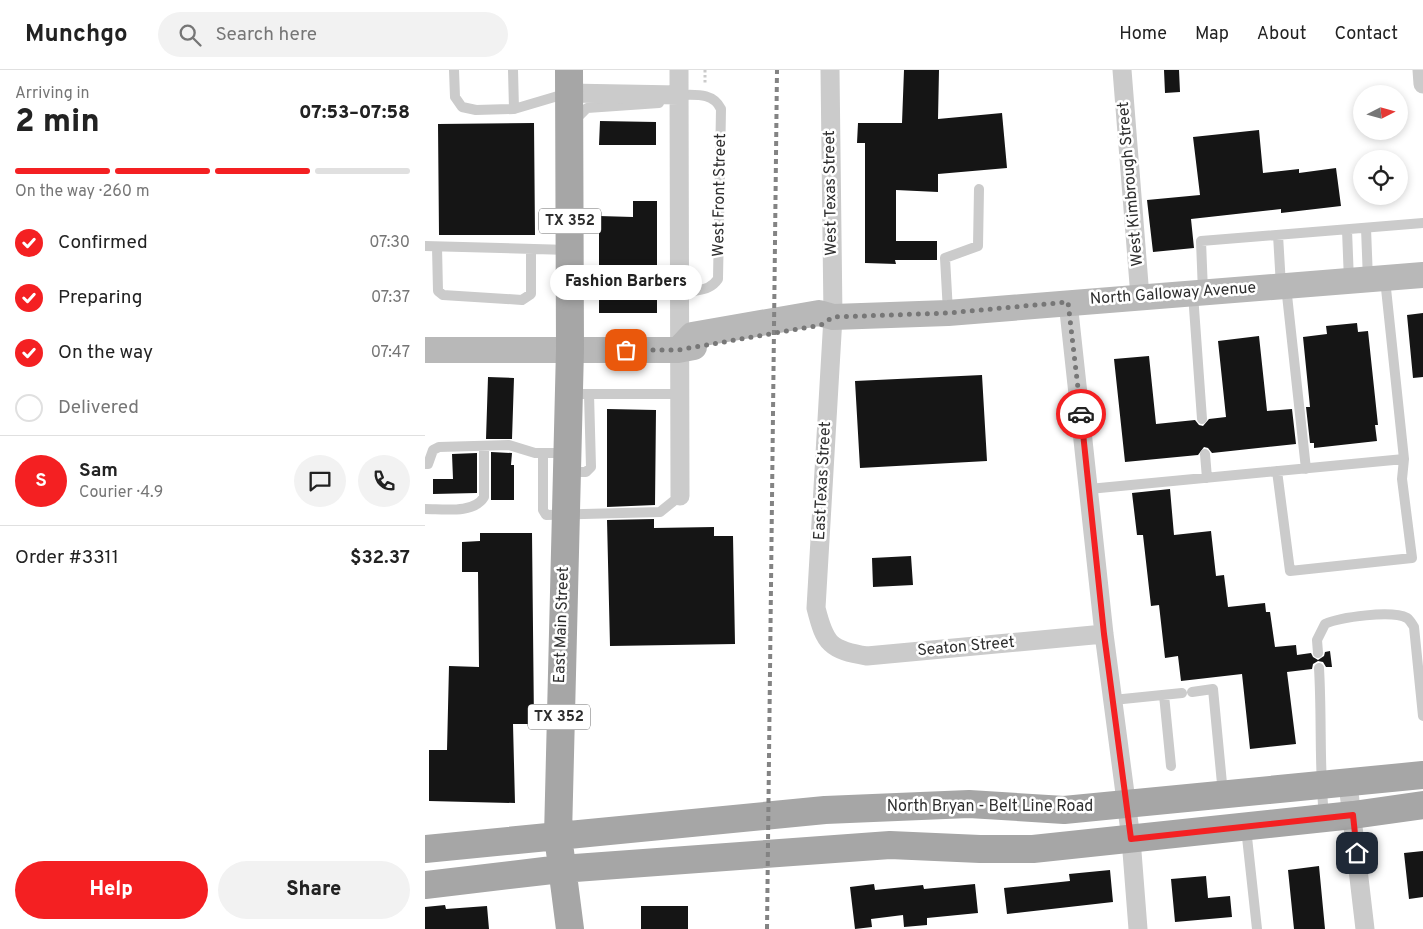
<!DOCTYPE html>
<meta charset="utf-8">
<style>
:root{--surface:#fff;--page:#f2f2f2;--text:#222;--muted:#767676;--line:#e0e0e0;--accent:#f42022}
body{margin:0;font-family:Overpass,sans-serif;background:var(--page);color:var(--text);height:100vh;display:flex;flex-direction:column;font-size:19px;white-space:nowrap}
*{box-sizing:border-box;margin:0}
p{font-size:16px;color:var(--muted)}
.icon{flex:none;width:28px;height:28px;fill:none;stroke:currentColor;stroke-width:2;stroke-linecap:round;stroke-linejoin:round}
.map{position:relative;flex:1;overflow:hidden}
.panel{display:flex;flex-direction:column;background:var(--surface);width:425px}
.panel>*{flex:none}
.needle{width:32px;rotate:84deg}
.controls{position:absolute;left:928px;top:15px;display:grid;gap:10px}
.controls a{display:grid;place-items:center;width:55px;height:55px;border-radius:50%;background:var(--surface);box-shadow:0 2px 8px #0003;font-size:25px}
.pin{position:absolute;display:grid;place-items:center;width:42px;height:42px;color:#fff;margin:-21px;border-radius:10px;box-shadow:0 2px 8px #0006}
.courier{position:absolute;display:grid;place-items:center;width:50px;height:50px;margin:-25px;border:4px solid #f42022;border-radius:50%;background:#fff;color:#222;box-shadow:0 1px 6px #0007}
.bubble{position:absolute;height:35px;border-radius:18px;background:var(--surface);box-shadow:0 2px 8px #0003;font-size:16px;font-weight:800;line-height:35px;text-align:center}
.head em{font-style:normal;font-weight:800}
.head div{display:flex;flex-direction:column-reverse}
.head{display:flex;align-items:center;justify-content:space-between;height:85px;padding:0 15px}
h1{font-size:32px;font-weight:800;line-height:38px}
.bar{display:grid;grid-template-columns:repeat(4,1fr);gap:8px 5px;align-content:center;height:60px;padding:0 15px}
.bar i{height:6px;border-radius:4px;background:var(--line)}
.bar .current{background:var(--accent)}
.bar p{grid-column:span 4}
.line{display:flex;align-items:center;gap:12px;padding:0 15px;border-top:1px solid var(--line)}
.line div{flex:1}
.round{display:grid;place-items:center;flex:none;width:52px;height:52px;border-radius:26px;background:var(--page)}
ol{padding:0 15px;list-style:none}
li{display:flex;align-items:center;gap:15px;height:55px}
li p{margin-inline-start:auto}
li .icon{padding:5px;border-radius:50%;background:var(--accent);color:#fff;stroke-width:4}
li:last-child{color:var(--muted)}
li i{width:28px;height:28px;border:2px solid var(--line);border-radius:50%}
.cta{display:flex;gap:10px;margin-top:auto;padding:10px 15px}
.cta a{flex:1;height:58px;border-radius:30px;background:var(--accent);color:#fff;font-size:20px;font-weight:800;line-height:58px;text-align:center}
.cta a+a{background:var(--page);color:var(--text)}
header{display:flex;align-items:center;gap:30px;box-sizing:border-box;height:70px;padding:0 25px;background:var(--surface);border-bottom:1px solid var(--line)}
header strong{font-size:24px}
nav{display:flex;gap:28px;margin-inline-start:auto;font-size:18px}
.search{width:350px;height:45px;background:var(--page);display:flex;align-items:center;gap:12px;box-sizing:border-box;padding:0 18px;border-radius:28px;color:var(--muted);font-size:19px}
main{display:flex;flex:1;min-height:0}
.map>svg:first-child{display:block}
</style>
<header>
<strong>Munchgo</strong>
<div class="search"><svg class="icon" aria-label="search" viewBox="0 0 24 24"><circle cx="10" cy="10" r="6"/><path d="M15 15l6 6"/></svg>Search here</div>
<nav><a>Home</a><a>Map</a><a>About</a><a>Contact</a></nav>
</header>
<main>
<section class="panel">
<div class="head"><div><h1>2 min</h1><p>Arriving in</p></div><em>07:53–07:58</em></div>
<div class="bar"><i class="current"></i><i class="current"></i><i class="current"></i><i></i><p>On the way · 260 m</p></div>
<ol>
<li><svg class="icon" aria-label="check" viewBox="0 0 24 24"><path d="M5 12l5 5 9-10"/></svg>Confirmed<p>07:30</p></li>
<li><svg class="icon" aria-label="check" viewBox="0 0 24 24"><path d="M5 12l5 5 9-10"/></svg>Preparing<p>07:37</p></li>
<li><svg class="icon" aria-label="check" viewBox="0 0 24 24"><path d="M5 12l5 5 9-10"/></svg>On the way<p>07:47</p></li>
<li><i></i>Delivered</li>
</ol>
<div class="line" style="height:90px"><b class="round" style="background:var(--accent);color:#fff">S</b><div><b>Sam</b><p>Courier · 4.9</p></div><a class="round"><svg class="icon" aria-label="chat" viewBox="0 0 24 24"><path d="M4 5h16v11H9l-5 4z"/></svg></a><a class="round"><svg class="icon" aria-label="phone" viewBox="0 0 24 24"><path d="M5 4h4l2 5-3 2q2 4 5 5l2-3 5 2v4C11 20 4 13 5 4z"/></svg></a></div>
<div class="line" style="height:65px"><div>Order #3311</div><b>$32.37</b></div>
<div class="cta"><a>Help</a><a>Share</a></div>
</section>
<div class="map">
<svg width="998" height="859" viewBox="0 0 998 859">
<rect width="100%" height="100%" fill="#fff"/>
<path fill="#151515" d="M 479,0 L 514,0 L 513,49 L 577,43 L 582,98 L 513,104 L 513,122 L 471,120 L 471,171 L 512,171 L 512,190 L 470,190 L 471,194 L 440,193 L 440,73 L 432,73 L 433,53 L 477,53 Z
M 739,0 L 754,0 L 755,22 L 740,23 Z
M 175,51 L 231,52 L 231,75 L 174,75 Z
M 109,53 L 110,165 L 14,165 L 13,54 Z
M 834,60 L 838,103 L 874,99 L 874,103 L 911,98 L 916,136 L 856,143 L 856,139 L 766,149 L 769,178 L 728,182 L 722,130 L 775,125 L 768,67 Z
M 208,131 L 232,131 L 232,243 L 174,243 L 174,146 L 208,147 Z
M 998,243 L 998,307 L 988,308 L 982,245 Z
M 932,253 L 933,262 L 943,261 L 953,355 L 950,355 L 952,371 L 889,378 L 889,373 L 885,373 L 881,337 L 885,337 L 878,267 L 902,264 L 901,256 Z
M 834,266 L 842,341 L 867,339 L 871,374 L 787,383 L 783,378 L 779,377 L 773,385 L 700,392 L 689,289 L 724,286 L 731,354 L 770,350 L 774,355 L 778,356 L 784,349 L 801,347 L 793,271 Z
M 557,305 L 562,391 L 435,398 L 430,311 Z
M 63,307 L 89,308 L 87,369 L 61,369 Z
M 182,339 L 231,340 L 230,435 L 182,437 Z
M 66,382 L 87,383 L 86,395 L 89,395 L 89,430 L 66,430 Z
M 52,383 L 52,423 L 8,424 L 8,409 L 28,409 L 27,384 Z
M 745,419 L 749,465 L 786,461 L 791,506 L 799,505 L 803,537 L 840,533 L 841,542 L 845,542 L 850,577 L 871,575 L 872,585 L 886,583 L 888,587 L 893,590 L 899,586 L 900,582 L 905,581 L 907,597 L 901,597 L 898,592 L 893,591 L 888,594 L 887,599 L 862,602 L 871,674 L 825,679 L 817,604 L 756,611 L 753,586 L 740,588 L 734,535 L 726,536 L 718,465 L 712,465 L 707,423 Z
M 229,449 L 229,458 L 289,457 L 289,466 L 308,466 L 310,574 L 185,576 L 182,450 Z
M 55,463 L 107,463 L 109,654 L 88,654 L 90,733 L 4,731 L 4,680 L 22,680 L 24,596 L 54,597 L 53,502 L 37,502 L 37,472 L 55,471 Z
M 486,486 L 488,515 L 448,517 L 447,488 Z
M 998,781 L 998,827 L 984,829 L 979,783 Z
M 894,796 L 900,859 L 869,859 L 863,800 Z
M 685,800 L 688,832 L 582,844 L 579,818 L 645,811 L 644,804 Z
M 781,806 L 783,828 L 805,826 L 807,847 L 750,852 L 746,809 Z
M 449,814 L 450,820 L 498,815 L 499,819 L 550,814 L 553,843 L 502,848 L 502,855 L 479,857 L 478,845 L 446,849 L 447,857 L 430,859 L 425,817 Z
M 20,835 L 21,839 L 62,836 L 64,859 L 0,859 L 0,837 Z
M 216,836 L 263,836 L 263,859 L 216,859 Z"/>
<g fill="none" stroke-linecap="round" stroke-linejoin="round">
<path stroke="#cbcbcb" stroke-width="3" stroke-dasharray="2.5 2.5" stroke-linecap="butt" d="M 280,0 L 280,14"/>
<path stroke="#cbcbcb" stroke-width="10" d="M 29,0 L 30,27 L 37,37 L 51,40 L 89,39
M 88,0 L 89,39 L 143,23
M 254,25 C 270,25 288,22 296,39 L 293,209 C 281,226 265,215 255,230
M 149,51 L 162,38 L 234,33
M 941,158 L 943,210
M 922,160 L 924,211
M 853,165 L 856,216
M 0,176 L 144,180
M 12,177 L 13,221 L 18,225 L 97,230 L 106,224 L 106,179
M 861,216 L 881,399
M 778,222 L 776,171 L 998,153
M 768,224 L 777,349
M 523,242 L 520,188 L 553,176 L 554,119
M 145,324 L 253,324
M 118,383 L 118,440 L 121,445 L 235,442 L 255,426
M 780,384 L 782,408
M 0,394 L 3,394 L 8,380 L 14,377 L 84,375 L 110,383 L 141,383
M 852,401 L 865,501 L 987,488 L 977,409 L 979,389
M 142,402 L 161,402 L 166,397 L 164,324
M 664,419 L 979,389 L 960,209
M 0,439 C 18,439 49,444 59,427 L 59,376
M 893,583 L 892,570 L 900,554 C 915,547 967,540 982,548 C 985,550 987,554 989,557 L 998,646
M 894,598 C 897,648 894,697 899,747
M 767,622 L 788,619 L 798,724
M 739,625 L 746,696
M 688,630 L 757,623
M 821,758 L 832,859"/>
<path stroke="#cbcbcb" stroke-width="19" d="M 254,0 L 255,426
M 405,0 L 408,247 L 391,538 C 400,574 405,580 442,586 L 679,564
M 697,0 L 715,227
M 997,0 L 998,14
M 143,23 L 254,25
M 643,232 L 679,564 L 706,769 L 713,859
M 923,714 L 940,859"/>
<path stroke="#b8b8b8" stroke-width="26" d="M 0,280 L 253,280 L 269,277
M 253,280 L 267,265 L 394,243 L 408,247 L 523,243 L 998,205"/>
<path stroke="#a6a6a6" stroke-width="28" d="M 144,0 L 145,279 L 133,766 L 145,859
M 0,779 L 400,740 L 544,734 L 639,740 L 998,705
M 0,815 L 136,799 L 465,775 L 555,779 L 608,779 L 928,745 L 998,735"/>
<path stroke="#838383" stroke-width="4" stroke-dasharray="5 4" stroke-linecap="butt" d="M 342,859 L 352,0"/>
</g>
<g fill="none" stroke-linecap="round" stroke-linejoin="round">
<path stroke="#777" stroke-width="5" stroke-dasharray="0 9" d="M 201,280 L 253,280 L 396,255 L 408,247 L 523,243 L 643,232 L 656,344"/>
<path stroke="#f42022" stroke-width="6" d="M 656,344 L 679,564 L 706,769 L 928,745 L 932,783"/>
</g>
<g text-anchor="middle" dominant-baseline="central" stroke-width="5" stroke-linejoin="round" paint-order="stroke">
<g fill="#fff" stroke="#6d6d6d" stroke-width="1">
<rect x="114" y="138.5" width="62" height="25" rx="4"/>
<rect x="103" y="634.5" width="62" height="25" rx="4"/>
</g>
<g font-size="15" font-weight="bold" fill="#2e2e2e">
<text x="145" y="151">TX 352</text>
<text x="134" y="647">TX 352</text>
</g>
<g font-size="16" fill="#2e2e2e" stroke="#fff">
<text transform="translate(706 114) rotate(-95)">West Kimbrough Street</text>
<text transform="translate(406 123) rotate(-91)">West Texas Street</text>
<text transform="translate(295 125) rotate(-89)">West Front Street</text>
<text transform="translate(748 224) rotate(-4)">North Galloway Avenue</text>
<text transform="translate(398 411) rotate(-87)">EastTexas Street</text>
<text transform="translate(137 555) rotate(-88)">East Main Street</text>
<text transform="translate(541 577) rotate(-5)">Seaton Street</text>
<text x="565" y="737">North Bryan - Belt Line Road</text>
</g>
</g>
</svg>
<div class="controls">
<a><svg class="needle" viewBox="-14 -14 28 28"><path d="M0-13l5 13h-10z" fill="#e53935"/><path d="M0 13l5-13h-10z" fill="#767676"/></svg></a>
<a><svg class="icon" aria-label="locate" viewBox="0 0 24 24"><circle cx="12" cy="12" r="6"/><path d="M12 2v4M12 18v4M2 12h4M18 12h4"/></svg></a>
</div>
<div class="pin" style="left:201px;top:280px;background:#ea580c"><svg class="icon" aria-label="bag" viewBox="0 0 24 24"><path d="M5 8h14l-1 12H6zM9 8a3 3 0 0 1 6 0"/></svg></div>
<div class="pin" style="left:932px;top:783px;background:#1f2937"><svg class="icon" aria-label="home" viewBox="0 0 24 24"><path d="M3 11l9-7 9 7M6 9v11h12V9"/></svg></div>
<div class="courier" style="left:656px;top:344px"><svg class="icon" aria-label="car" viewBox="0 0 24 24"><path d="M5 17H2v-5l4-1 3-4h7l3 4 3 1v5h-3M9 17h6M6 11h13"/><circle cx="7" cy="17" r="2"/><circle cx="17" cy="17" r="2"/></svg></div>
<div class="bubble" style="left:125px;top:195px;width:152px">Fashion Barbers</div>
</div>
</main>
